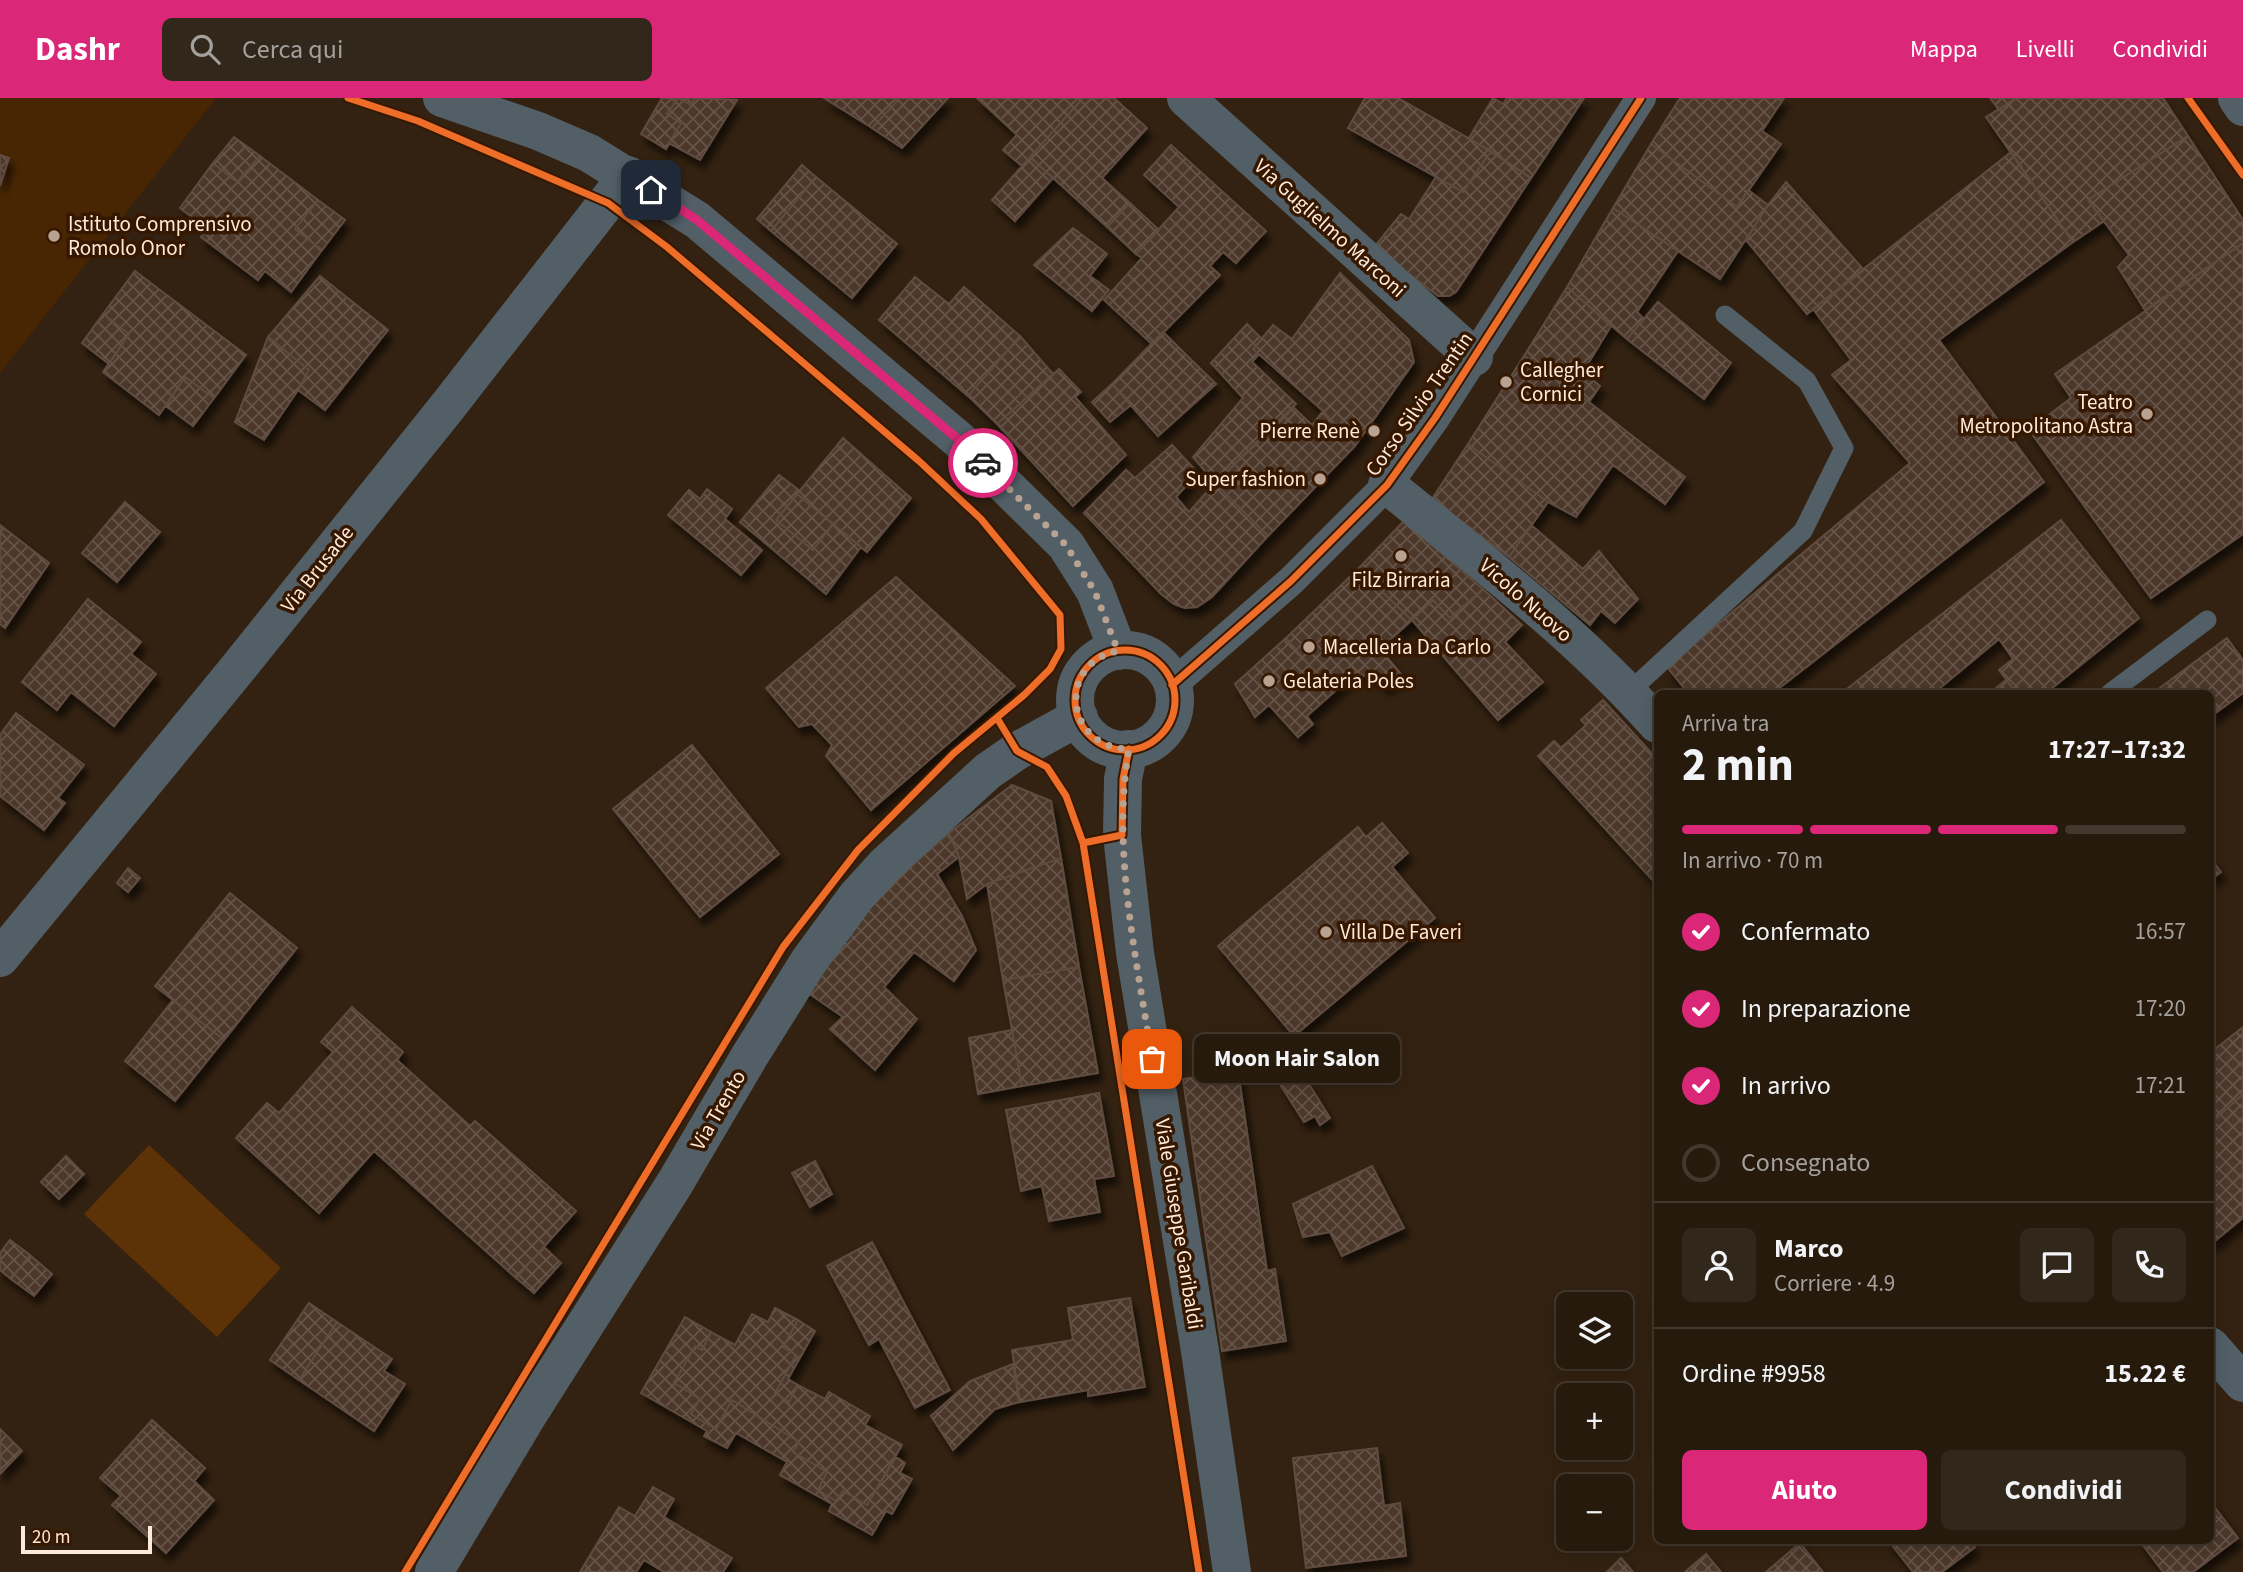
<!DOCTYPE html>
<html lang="it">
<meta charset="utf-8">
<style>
:root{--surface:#261a0d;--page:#32271b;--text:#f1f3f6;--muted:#a4a19d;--line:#42382e;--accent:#db2777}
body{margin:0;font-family:"Source Sans 3",sans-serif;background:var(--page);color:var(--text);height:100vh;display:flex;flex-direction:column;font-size:26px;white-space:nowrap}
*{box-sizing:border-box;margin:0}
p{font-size:23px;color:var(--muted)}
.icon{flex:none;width:38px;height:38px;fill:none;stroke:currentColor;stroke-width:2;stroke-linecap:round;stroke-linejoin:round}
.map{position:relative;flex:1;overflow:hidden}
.side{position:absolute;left:1654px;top:592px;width:560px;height:854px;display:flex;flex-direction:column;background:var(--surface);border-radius:10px;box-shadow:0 4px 18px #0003,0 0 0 2px var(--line)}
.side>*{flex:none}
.buttons{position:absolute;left:1556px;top:1194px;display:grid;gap:14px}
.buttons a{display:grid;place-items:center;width:77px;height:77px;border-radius:10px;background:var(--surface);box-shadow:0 4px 18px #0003,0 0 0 2px var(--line);font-size:35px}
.scale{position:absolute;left:21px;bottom:18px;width:131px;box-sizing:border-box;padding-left:7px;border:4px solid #ffe9d9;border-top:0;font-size:19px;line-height:24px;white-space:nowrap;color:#ffe9d9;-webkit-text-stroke:5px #361700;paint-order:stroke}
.pin{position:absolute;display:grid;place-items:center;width:60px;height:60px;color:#fff;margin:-30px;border-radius:14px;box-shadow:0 4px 10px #0006}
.courier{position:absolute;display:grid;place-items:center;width:70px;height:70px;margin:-35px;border:5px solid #db2777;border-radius:50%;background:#fff;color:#222;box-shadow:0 2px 9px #0007}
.bubble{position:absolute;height:49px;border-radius:10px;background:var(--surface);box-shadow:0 4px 18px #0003,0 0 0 2px var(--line);font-size:23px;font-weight:700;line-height:49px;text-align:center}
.summary em{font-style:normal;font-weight:700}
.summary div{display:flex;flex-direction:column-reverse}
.summary{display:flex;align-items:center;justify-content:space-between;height:119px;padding:0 28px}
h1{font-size:46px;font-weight:700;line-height:52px}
.bar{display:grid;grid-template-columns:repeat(4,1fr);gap:10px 7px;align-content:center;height:84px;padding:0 28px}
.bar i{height:9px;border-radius:5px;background:var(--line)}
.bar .active{background:var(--accent)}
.bar p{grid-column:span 4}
.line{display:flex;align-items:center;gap:18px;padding:0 28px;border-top:2px solid var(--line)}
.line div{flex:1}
.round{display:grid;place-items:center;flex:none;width:74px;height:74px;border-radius:10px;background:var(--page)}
ol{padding:0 28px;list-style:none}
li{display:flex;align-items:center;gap:21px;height:77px}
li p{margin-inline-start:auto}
li .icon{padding:7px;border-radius:50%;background:var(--accent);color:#fff;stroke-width:4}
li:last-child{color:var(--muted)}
li i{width:38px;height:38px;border:4px solid var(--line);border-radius:50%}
.primary-button{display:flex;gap:14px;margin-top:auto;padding:14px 28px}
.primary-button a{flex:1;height:80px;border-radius:10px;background:var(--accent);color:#fff;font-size:28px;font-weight:700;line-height:80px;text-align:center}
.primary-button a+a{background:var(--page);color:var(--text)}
header{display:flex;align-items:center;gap:42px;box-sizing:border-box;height:98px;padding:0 35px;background:var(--accent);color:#fff}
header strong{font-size:33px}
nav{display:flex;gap:38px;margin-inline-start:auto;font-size:24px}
.search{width:490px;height:63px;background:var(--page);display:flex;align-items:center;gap:18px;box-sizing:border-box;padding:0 24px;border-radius:10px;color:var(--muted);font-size:26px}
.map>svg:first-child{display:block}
</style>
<header>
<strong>Dashr</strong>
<div class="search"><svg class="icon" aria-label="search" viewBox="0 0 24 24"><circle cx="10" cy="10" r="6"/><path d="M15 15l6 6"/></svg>Cerca qui</div>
<nav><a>Mappa</a><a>Livelli</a><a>Condividi</a></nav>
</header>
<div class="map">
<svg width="2243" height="1474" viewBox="0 0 2243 1474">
<defs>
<pattern id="building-cross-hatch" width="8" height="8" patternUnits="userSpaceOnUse" patternTransform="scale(1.75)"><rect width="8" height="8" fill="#4b372b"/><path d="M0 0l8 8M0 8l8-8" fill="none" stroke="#665449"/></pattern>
<filter id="shadow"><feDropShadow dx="4.5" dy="8" stdDeviation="3.5" flood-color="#0009"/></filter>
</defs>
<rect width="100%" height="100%" fill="#321"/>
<path fill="#482604" d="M 0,0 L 216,0 L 0,275 Z"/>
<path fill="#5c3206" d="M 149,1047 L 281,1170 L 217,1239 L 84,1116 Z"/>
<path fill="url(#building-cross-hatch)" stroke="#5f4c41" stroke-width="2" filter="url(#shadow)" d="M 662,0 L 678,0 L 667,16 L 681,25 L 666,51 L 641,36 Z
M 678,0 L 691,7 L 695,0 L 737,2 L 700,62 L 669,45 L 681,25 L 667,16 Z
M 680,0 L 695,0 L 691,7 Z
M 824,0 L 900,0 L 872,30 Z
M 900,0 L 948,0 L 902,50 L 872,30 Z
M 977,0 L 1083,0 L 1022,68 L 1003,52 L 1017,37 Z
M 1083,0 L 1114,0 L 1147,30 L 1102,80 L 1130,105 L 1107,129 L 1030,59 Z
M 1365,0 L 1398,0 L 1491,53 L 1463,94 L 1348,30 Z
M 1493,0 L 1503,6 L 1507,0 L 1584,0 L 1531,80 L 1469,40 Z
M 1680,0 L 1784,0 L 1762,33 L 1781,46 L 1737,109 L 1651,46 Z
M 1990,0 L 2017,0 L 1999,12 Z
M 2017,0 L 2163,0 L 2188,38 L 2088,102 L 2104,123 L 2073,144 L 1986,19 Z
M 2188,38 L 2243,122 L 2243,145 L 2145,212 L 2118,169 L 2129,157 L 2088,102 Z
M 234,39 L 260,58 L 237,84 L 213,65 Z
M 1651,46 L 1737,109 L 1748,92 L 1768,107 L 1720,181 L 1613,110 Z
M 1171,47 L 1266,133 L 1236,165 L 1223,154 L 1210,168 L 1220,177 L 1152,246 L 1104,202 L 1142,160 L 1136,156 L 1179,109 L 1144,77 Z
M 1491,53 L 1531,80 L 1456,194 L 1449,198 L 1438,198 L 1374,149 L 1401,116 L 1409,121 L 1436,79 L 1463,94 Z
M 2011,54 L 2073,144 L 1939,242 L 2044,384 L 1773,595 L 1688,595 L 1667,569 L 1910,365 L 1832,277 L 1851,262 L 1813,211 Z
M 0,57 L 9,60 L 0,88 Z
M 260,58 L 318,102 L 295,131 L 322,152 L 291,194 L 265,173 L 258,182 L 201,139 L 207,131 L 180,110 L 213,65 L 237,84 Z
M 1030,59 L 1053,80 L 1015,123 L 992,102 Z
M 802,67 L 816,79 L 771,133 L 757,121 Z
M 816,79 L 897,146 L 852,200 L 771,133 Z
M 1786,84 L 1864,172 L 1807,216 L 1746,142 L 1768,107 Z
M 318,102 L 345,122 L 322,152 L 295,131 Z
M 1130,105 L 1159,132 L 1136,156 L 1107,129 Z
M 1613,110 L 1678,153 L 1637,214 L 1644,221 L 1627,241 L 1567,189 Z
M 1073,130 L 1107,156 L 1090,178 L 1109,192 L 1092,213 L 1034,167 Z
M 2243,145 L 2243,436 L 2151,500 L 2029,332 L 2071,300 L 2055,276 Z
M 135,173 L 246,257 L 214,300 L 185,279 L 159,317 L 103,274 L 129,236 L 103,216 Z
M 1340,175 L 1409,242 L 1414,264 L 1355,348 L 1323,313 L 1253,251 L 1273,227 L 1292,241 Z
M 320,178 L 388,232 L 325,312 L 298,292 L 309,272 L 268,239 Z
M 915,179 L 949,206 L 964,189 L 1020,238 L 968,298 L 879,222 Z
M 1567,189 L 1611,228 L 1583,274 L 1600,288 L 1589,304 L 1524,258 Z
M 1658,204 L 1731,265 L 1704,301 L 1627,241 Z
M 103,216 L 129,236 L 109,266 L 82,245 Z
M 1247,226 L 1262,241 L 1253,251 L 1259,256 L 1252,264 L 1296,306 L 1215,385 L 1193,359 L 1243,300 L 1211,265 Z
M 1163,234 L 1216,286 L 1158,338 L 1112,286 Z
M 1020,238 L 1053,276 L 997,326 L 968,298 Z
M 268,239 L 309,272 L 298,292 L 264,342 L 235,324 Z
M 1524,258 L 1589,304 L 1685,379 L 1665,406 L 1613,367 L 1576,419 L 1548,404 L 1468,346 Z
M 1059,271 L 1081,294 L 1075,299 L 1126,357 L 1073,408 L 997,326 Z
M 185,279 L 214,300 L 193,328 L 166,308 Z
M 1112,286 L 1131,307 L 1110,324 L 1092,304 Z
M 1294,310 L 1312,327 L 1323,313 L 1355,348 L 1268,438 L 1215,385 Z
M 843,340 L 911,400 L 867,454 L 797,396 Z
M 1468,346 L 1548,404 L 1509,459 L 1432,401 Z
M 1172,347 L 1198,375 L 1176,399 L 1189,414 L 1215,385 L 1268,438 L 1212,499 L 1197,509 L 1185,510 L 1174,506 L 1161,496 L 1084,415 L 1126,372 L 1135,380 Z
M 779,377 L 800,393 L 776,422 L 813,452 L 833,426 L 861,449 L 826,496 L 740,424 Z
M 707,391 L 732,411 L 725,421 L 762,452 L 741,477 L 668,417 L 689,392 L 700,401 Z
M 797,396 L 833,426 L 813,452 L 776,422 Z
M 125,404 L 160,434 L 117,484 L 82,455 Z
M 2061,422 L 2139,520 L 2046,595 L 2016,595 L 1999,572 L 2013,561 L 1999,541 L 1934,595 L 1843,594 Z
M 1404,423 L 1483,491 L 1450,520 L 1433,502 L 1412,522 L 1358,471 Z
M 0,427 L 49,465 L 5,530 L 0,526 Z
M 1531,427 L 1583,471 L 1599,453 L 1638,501 L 1615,525 L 1601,513 L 1590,527 L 1509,459 Z
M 1358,471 L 1412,522 L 1380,551 L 1401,576 L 1386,589 L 1371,573 L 1364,578 L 1356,574 L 1333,595 L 1286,540 Z
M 896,479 L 1015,588 L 871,712 L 826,658 L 832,647 L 812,626 L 799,629 L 766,590 Z
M 1483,491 L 1522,527 L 1505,544 L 1543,584 L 1498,622 L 1412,522 L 1433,502 L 1450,520 Z
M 88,501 L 141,544 L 131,556 L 156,576 L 114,628 L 71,594 L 57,612 L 22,584 Z
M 1286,540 L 1333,595 L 1307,618 L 1313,626 L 1298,639 L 1269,607 L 1255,619 L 1235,586 Z
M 2227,540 L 2243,562 L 2243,595 L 2210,619 L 2210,595 L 2153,595 Z
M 2006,582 L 2016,595 L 1990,595 Z
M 1603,602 L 1657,661 L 1657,787 L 1538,658 L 1554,643 L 1561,650 L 1586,627 L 1581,622 Z
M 16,615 L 84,667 L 58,700 L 65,705 L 44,732 L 0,698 L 0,637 Z
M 692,647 L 779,756 L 700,819 L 613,711 Z
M 1012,687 L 1051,703 L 1061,760 L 987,786 L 967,801 L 959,759 L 949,735 Z
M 1382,725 L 1408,755 L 1392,769 L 1435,820 L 1294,938 L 1218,848 L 1358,729 L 1366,739 Z
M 949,735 L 959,759 L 937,776 L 962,818 L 976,852 L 954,883 L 914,854 L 884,889 L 917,921 L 875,972 L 830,931 L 843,919 L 801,890 L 866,807 Z
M 1061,760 L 1079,869 L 1003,882 L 987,786 Z
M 2210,760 L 2221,774 L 2210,782 Z
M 128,770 L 140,780 L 128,794 L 117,785 Z
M 230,795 L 297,850 L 224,942 L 155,888 Z
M 1079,869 L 1098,975 L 1022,988 L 1003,882 Z
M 173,902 L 224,942 L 175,1003 L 125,963 Z
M 352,909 L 403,954 L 397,962 L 470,1028 L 475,1023 L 576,1113 L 516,1180 L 374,1053 L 319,1115 L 236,1040 L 267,1005 L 279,1015 L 333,954 L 321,944 Z
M 2243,929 L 2243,996 L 2210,1026 L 2210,955 Z
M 1012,932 L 1022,988 L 978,996 L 969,940 Z
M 1238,972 L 1267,1173 L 1275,1171 L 1286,1243 L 1222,1253 L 1183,981 Z
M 1302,975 L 1330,1020 L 1320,1027 L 1315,1018 L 1304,1024 L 1281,988 Z
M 1099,995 L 1114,1078 L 1094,1081 L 1100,1114 L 1049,1123 L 1042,1088 L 1021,1093 L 1006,1012 Z
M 2243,996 L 2243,1120 L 2210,1147 L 2210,1026 Z
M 66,1058 L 84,1076 L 59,1101 L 41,1084 Z
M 815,1063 L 832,1096 L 810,1109 L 792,1075 Z
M 1372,1068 L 1404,1130 L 1342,1158 L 1330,1134 L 1303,1139 L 1293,1106 Z
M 10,1142 L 30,1157 L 11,1181 L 0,1172 L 0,1155 Z
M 872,1144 L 950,1292 L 915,1310 L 879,1241 L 869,1247 L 827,1168 Z
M 544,1149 L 561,1165 L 534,1195 L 516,1180 Z
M 30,1157 L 52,1176 L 34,1198 L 11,1181 Z
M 1130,1200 L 1145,1289 L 1088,1298 L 1088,1292 L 1020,1304 L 1012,1252 L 1073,1242 L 1068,1210 Z
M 309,1205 L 337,1224 L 299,1282 L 270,1262 Z
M 775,1210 L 798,1222 L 783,1249 L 796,1257 L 775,1295 L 789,1304 L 798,1287 L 825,1301 L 829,1294 L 870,1318 L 865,1327 L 902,1347 L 867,1407 L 843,1393 L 836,1403 L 818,1392 L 827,1374 L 793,1354 L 799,1344 L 732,1302 L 716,1331 L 691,1316 L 700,1301 L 674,1285 L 695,1248 L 702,1252 L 711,1234 L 735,1247 L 752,1216 L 768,1224 Z
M 685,1219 L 711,1234 L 702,1252 L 695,1248 L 674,1285 L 700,1301 L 691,1316 L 716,1331 L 732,1302 L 799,1344 L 793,1354 L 827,1374 L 818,1392 L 836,1403 L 843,1393 L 867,1407 L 896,1359 L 905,1365 L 900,1375 L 912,1381 L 892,1416 L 886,1413 L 872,1437 L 829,1413 L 832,1406 L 780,1377 L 787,1364 L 736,1335 L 727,1350 L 704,1338 L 707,1333 L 641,1295 Z
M 798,1222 L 815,1233 L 788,1281 L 798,1287 L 789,1304 L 775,1295 L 796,1257 L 783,1249 Z
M 337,1224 L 392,1261 L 384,1273 L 405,1286 L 374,1333 L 299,1282 Z
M 1013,1266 L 1019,1304 L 995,1311 L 953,1352 L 931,1318 L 970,1283 Z
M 152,1322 L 205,1370 L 194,1383 L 214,1402 L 166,1455 L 112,1407 L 121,1398 L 100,1380 Z
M 0,1331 L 22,1353 L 0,1376 Z
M 1377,1350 L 1384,1408 L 1400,1405 L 1406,1458 L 1306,1470 L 1293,1360 Z
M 653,1389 L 674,1401 L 664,1419 L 732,1460 L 723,1474 L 664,1474 L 644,1462 L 636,1474 L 580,1474 L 619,1409 L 635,1418 Z
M 2210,1403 L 2238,1440 L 2193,1474 L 2163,1474 L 2139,1442 L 2210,1442 Z
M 1888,1442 L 1969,1442 L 1975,1449 L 1942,1474 L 1913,1474 Z
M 1800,1445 L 1823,1474 L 1766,1474 Z
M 1706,1456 L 1721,1474 L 1685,1474 Z
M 1621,1460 L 1633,1474 L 1607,1474 Z"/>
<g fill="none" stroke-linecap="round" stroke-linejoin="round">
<path stroke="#525f66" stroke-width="19" d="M 1629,594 L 1803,433 L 1844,350 L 1807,283 L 1725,217
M 2110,595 L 2207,522"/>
<path stroke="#525f66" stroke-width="30" d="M 1172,587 L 1291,483 L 1387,387 L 1435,320 L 1641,0"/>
<path stroke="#525f66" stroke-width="38" d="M 1186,0 L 1474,259
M 1387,387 C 1481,463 1577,536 1657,626
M 0,860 L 234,575 L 448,308 L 628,77
M 2210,1248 L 2243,1285
M 434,1474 L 528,1317 L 675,1085 L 749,959 L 809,863 L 856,799 L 885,767 L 988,673 L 1017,653 L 1079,619"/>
<path stroke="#525f66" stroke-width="38" d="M 442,0 L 538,33 L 589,55 L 697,122 L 959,342 L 1066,447 L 1095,493 L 1118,553
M 2237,0 L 2243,9
M1075 602a50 50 0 1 1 100 0a50 50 0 1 1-100 0Z
M 1129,651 L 1123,681 L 1122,737 L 1135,855 L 1200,1253 L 1232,1474"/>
<g stroke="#361700" stroke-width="11">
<path id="cycleway" d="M 348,0 L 418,23 L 608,105 L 667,149 L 919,363 L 981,421 L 1060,517 L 1061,551 L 1050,571 L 1024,597 L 954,655 L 858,752 L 783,849 L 405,1474
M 2188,0 L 2243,77
M1075 602a50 50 0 1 1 100 0a50 50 0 1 1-100 0Z
M 1172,587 L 1291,483 L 1387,387 L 1435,320 L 1641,0
M 997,620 L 1017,653 L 1047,669 L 1066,698 L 1083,745 L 1199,1474
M 1083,745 L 1122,737 L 1123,681 L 1129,651"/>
</g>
<use href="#cycleway" stroke="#ee6e29" stroke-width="7"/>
</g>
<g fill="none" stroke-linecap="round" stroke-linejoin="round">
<path stroke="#b8a393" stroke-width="7" stroke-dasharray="0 12.6" d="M 983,365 L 1066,447 L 1095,494 L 1118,553 C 1056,565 1065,650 1129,651 C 1111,750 1137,862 1152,961"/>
<path stroke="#db2777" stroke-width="9" d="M 651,92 L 697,122 L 959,342 L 983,365"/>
</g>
<g fill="#b8a393" stroke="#361700" stroke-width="2.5">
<circle cx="54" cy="138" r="7"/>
<circle cx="1506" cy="284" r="7"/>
<circle cx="2147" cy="316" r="7"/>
<circle cx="1374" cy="333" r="7"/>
<circle cx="1320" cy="381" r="7"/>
<circle cx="1401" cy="458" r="7"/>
<circle cx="1309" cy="549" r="7"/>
<circle cx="1269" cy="583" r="7"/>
<circle cx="1326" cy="834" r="7"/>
</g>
<g text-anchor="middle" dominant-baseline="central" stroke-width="7" stroke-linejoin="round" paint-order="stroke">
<g font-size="21" fill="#ffe9d9" stroke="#361700" text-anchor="start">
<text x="68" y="126">Istituto Comprensivo<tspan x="68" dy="24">Romolo Onor</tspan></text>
<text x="1520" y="272">Callegher<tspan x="1520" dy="24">Cornici</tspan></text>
<text x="2133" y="304" text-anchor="end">Teatro<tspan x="2133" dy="24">Metropolitano Astra</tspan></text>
<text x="1360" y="333" text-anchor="end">Pierre Renè</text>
<text x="1306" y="381" text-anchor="end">Super fashion</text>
<text x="1401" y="482" text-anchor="middle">Filz Birraria</text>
<text x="1323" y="549">Macelleria Da Carlo</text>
<text x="1283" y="583">Gelateria Poles</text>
<text x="1340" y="834">Villa De Faveri</text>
</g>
<g font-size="21" fill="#ffe9d9" stroke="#361700">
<text transform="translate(1330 130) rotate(42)">Via Guglielmo Marconi</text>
<text transform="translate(1419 306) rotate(-55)">Corso Silvio Trentin</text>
<text transform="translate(317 471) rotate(-52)">Via Brusade</text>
<text transform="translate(1526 502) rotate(41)">Vicolo Nuovo</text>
<text transform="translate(718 1012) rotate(-60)">Via Trento</text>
<text transform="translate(1179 1126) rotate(81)">Viale Giuseppe Garibaldi</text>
</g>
</g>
</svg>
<div class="buttons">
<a><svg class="icon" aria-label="layers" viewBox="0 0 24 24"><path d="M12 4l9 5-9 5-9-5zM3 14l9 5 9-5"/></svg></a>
<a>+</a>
<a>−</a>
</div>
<div class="scale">20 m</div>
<div class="pin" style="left:1152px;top:961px;background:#ea580c"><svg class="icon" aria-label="bag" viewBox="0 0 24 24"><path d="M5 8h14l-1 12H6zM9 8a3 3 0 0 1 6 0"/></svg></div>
<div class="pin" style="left:651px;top:92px;background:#1f2937"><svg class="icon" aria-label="home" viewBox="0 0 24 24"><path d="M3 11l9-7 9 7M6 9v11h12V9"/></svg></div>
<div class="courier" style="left:983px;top:365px"><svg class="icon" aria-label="car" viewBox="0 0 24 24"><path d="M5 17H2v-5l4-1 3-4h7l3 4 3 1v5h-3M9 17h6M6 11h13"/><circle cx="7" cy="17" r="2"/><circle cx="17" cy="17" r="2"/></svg></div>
<div class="bubble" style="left:1194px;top:936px;width:206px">Moon Hair Salon</div>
<section class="side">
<div class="summary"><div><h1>2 min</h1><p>Arriva tra</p></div><em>17:27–17:32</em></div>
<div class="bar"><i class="active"></i><i class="active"></i><i class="active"></i><i></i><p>In arrivo · 70 m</p></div>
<ol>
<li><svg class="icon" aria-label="check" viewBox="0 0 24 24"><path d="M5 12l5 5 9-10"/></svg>Confermato<p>16:57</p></li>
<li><svg class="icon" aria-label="check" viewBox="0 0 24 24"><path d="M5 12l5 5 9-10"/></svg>In preparazione<p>17:20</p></li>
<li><svg class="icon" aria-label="check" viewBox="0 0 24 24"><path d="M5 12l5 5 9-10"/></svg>In arrivo<p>17:21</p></li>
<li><i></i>Consegnato</li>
</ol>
<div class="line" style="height:126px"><a class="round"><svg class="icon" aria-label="person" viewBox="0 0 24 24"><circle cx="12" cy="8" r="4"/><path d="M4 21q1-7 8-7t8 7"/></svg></a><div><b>Marco</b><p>Corriere · 4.9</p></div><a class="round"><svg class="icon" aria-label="chat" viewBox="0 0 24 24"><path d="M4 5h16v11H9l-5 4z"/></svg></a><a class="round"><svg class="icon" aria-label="phone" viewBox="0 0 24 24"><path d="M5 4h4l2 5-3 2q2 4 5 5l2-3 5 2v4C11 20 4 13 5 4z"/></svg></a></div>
<div class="line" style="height:91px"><div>Ordine #9958</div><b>15.22 €</b></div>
<div class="primary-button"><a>Aiuto</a><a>Condividi</a></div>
</section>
</div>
